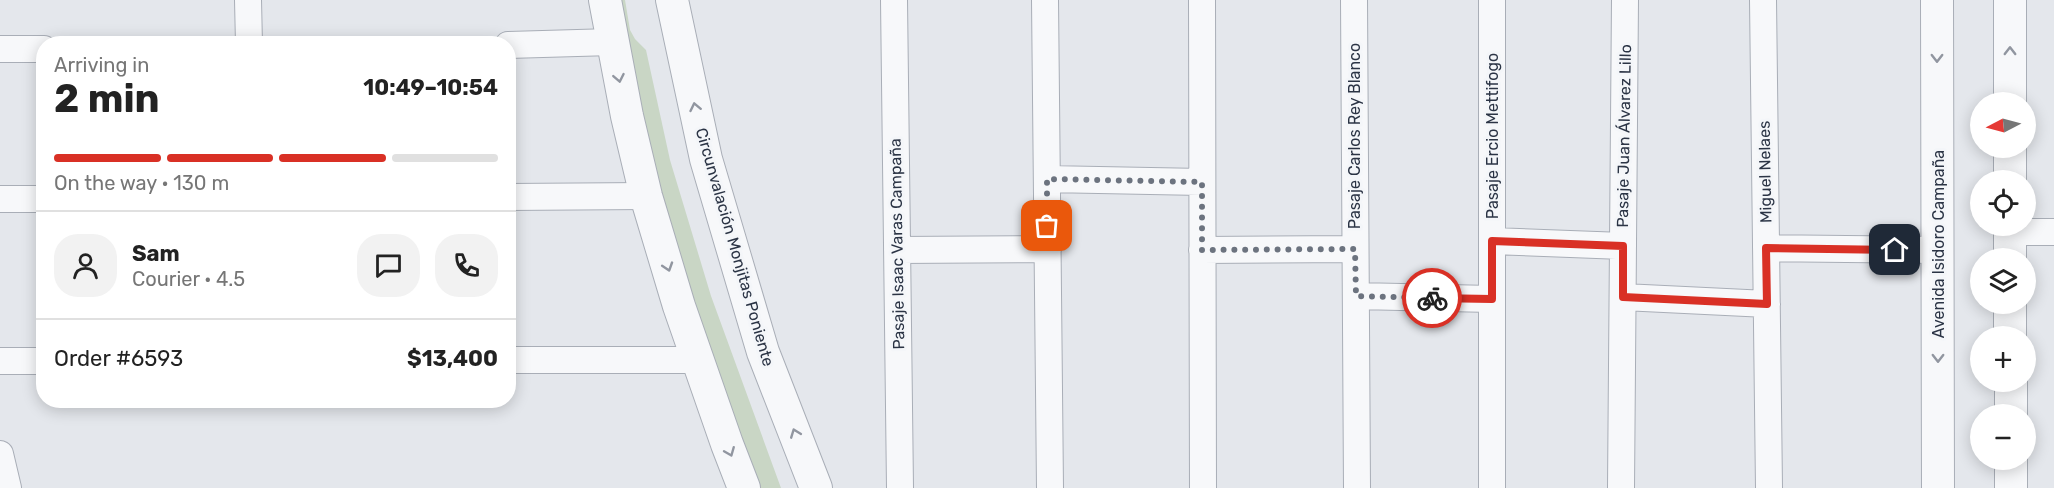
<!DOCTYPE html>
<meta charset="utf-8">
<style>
:root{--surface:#fff;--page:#f2f2f2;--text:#222;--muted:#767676;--line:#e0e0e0;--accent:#d93025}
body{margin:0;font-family:Rubik,sans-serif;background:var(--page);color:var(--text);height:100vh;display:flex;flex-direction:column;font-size:22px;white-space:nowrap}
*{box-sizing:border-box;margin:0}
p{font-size:20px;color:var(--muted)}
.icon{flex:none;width:33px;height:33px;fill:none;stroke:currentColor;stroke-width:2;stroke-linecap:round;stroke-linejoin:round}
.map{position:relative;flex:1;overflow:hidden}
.details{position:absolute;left:36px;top:36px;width:480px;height:372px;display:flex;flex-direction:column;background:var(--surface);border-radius:24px;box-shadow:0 3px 15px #0003}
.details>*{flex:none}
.needle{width:39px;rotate:264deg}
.controls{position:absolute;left:1970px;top:92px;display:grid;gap:12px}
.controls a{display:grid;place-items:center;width:66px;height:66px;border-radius:50%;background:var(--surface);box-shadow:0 3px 15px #0003;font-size:30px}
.pin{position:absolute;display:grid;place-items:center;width:51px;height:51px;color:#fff;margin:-26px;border-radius:12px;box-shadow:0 3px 9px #0006}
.courier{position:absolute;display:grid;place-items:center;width:60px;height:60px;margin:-30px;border:4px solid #d93025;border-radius:50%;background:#fff;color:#222;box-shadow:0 2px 8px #0007}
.summary em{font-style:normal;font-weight:700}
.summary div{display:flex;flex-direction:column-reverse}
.summary{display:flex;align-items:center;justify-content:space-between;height:102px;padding:0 18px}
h1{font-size:39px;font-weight:700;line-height:45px}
.bar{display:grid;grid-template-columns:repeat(4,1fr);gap:9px 6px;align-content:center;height:72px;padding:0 18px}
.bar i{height:8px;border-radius:4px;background:var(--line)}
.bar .active{background:var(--accent)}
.bar p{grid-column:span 4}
.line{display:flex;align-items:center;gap:15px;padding:0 18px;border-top:2px solid var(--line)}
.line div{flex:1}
.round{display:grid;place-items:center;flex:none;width:63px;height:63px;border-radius:24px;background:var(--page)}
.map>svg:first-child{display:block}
</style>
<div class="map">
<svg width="2054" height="488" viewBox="0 0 2054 488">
<rect width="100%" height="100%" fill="#e4e7ec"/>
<path fill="#c9d6c5" d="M 613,0 L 625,0 L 630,30 L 635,39 L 646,50 L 670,160 L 711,296 L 781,488 L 747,488 L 682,306 Z"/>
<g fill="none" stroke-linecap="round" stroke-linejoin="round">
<g stroke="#a9aeb7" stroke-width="28">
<path id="minor" d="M 248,0 L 249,44
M 894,0 L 900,488
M 1045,0 L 1050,488
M 1202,0 L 1203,488
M 1354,0 L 1357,488
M 1763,0 L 1769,488
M 508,45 L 612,42
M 0,49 L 44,49
M 1047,179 L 1202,182
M 508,197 L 646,196
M 0,199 L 44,199
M 2010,232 L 2054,232
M 1492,241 L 1623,246
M 1766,248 L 1938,250
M 897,250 L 1048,249
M 1202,250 L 1355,249
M 1356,296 L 1492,299
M 1623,297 L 1767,304
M 508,360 L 697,360
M 0,361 L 44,361
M 0,454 L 8,488
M 1492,488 L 1492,0
M 1621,488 L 1625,0"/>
</g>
<g stroke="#a9aeb7" stroke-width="34">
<path id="tertiary" d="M 605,0 L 627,116 L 646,196 L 679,306 L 727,444 L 744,488
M 672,0 L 706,159 L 763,352 L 816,488
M 1937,0 L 1938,488
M 2010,0 L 2010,102
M 2010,147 L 2010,180
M 2010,225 L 2010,258
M 2010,303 L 2010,336
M 2011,381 L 2011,414
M 2011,459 L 2011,488"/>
</g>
<use href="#minor" stroke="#f7f8fa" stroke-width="26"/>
<use href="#tertiary" stroke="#f7f8fa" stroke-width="32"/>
</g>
<defs><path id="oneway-chevron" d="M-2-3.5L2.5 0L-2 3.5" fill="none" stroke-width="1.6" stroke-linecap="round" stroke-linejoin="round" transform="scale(1.5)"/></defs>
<g stroke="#9196a0">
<use href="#oneway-chevron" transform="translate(2010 51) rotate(-90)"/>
<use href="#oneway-chevron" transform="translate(1937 58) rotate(90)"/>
<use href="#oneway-chevron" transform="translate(619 78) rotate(79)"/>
<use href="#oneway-chevron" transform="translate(695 107) rotate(-102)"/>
<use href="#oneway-chevron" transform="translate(668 267) rotate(72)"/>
<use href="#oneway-chevron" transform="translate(1938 358) rotate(90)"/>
<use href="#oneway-chevron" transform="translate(795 433) rotate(-111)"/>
<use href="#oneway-chevron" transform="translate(730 452) rotate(68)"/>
</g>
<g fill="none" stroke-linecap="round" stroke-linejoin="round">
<path stroke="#6c737f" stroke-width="6" stroke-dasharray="0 10.8" d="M 1047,226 L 1047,179 L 1202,182 L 1202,250 L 1355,249 L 1356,296 L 1432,298"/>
<path stroke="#d93025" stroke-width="8" d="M 1432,298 L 1492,299 L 1492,241 L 1623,246 L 1623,297 L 1767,304 L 1766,248 L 1895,250"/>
</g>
<g text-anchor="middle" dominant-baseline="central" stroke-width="6" stroke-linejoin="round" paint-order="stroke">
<g font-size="16" fill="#2b3445" stroke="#f4f6f9">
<text transform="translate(1354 136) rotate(-90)">Pasaje Carlos Rey Blanco</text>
<text transform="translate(1492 136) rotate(-90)">Pasaje Ercio Mettifogo</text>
<text transform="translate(1624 136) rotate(-89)">Pasaje Juan Álvarez Lillo</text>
<text transform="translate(1765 172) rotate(-91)">Miguel Nelaes</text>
<text transform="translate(897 244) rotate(-91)">Pasaje Isaac Varas Campaña</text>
<text transform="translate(1938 244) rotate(-90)">Avenida Isidoro Campaña</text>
<text transform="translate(735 247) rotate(74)">Circunvalación Monjitas Poniente</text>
</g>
</g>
</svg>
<div class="controls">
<a><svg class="needle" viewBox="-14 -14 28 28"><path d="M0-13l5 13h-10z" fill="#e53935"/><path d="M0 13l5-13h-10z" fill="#767676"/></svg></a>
<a><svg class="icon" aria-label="locate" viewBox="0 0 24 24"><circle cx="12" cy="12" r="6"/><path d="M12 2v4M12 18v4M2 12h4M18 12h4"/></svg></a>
<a><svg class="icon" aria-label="layers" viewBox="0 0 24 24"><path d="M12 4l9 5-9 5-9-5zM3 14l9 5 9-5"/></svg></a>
<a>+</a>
<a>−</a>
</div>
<div class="pin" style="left:1047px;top:226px;background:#ea580c"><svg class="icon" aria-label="bag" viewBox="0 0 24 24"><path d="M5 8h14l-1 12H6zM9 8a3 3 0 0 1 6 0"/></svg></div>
<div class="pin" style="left:1895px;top:250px;background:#1f2937"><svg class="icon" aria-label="home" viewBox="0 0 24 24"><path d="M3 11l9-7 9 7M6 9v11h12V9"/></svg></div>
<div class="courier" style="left:1432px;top:298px"><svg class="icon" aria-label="bike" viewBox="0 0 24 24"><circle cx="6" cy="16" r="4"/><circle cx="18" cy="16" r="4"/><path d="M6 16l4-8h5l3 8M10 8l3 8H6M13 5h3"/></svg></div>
<section class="details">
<div class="summary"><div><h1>2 min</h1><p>Arriving in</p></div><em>10:49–10:54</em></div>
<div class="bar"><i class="active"></i><i class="active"></i><i class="active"></i><i></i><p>On the way · 130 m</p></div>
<div class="line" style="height:108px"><a class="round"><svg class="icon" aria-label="person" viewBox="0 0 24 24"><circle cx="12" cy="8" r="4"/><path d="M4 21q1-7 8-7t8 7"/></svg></a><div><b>Sam</b><p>Courier · 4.5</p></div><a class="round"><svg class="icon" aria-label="chat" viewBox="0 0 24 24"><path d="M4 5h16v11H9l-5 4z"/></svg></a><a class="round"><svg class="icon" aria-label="phone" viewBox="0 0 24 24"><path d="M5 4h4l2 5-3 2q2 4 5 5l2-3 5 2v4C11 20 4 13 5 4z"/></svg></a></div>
<div class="line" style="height:78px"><div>Order #6593</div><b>$13,400</b></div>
</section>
</div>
